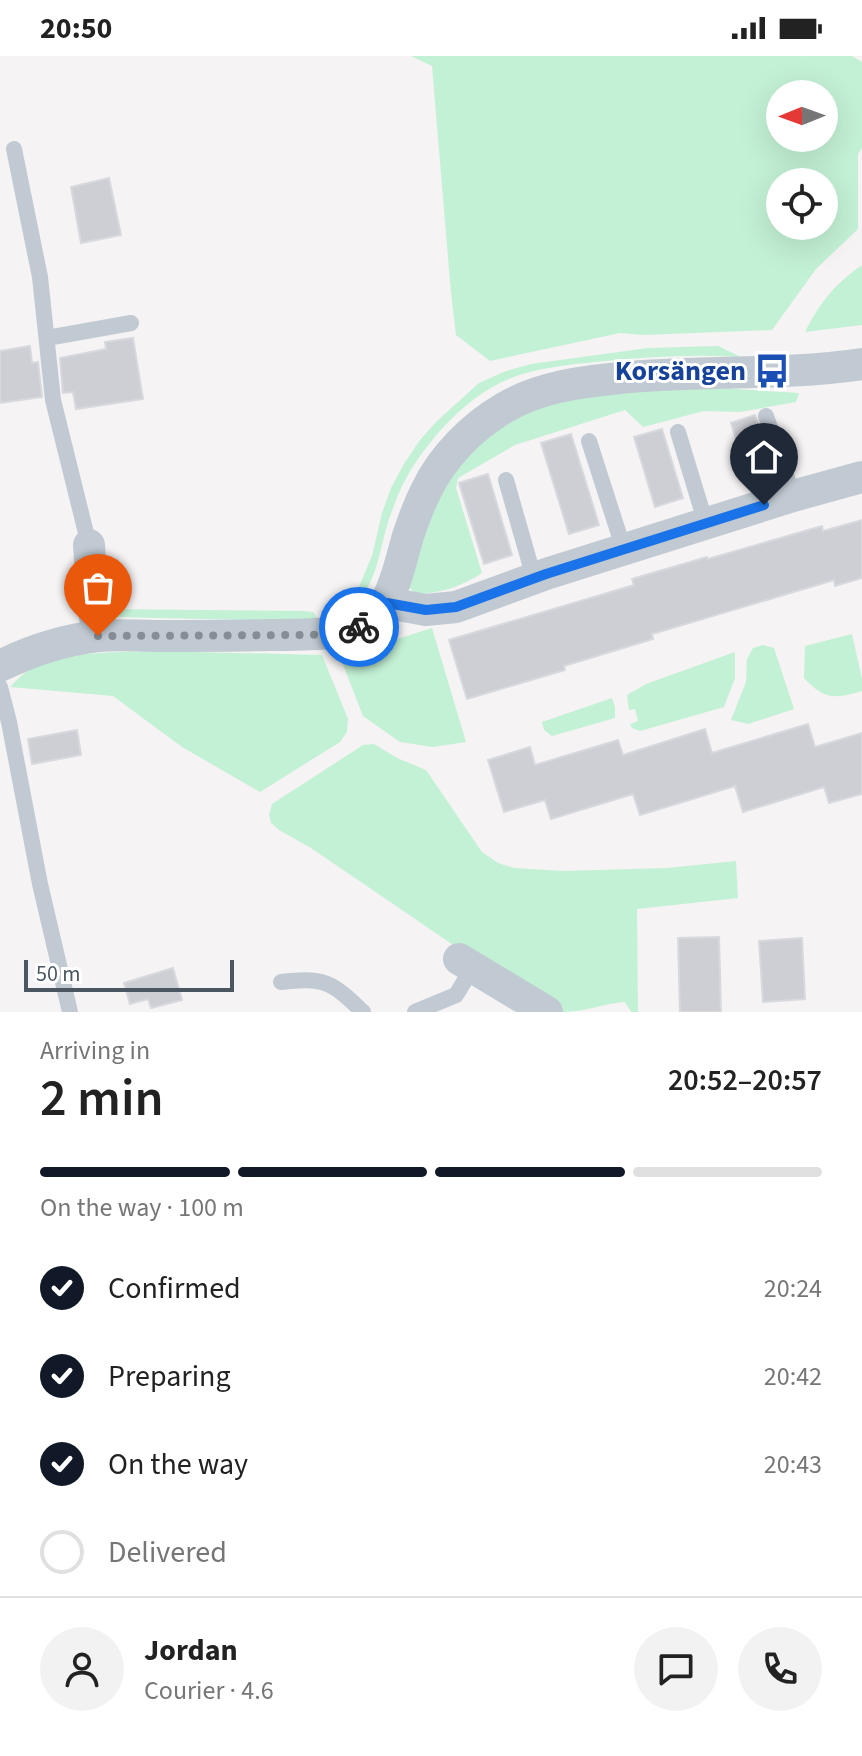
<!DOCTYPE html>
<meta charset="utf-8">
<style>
:root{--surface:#fff;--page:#f2f2f2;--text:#222;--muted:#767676;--line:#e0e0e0;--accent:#111827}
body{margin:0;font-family:"Source Sans 3",sans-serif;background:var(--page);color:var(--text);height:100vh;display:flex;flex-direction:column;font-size:30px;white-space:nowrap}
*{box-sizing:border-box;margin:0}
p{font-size:26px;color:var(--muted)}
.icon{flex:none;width:44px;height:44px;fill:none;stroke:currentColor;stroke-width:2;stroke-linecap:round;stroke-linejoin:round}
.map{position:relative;height:956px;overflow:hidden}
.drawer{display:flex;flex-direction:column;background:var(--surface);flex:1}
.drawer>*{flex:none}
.needle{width:52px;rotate:269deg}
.buttons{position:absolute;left:766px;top:24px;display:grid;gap:16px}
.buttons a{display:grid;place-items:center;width:72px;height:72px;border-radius:50%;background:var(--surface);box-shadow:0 8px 32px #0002;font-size:40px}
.scale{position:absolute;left:24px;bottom:20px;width:210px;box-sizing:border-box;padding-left:8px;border:4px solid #4a5661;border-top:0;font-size:22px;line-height:28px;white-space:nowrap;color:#4a5661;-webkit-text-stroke:6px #fff;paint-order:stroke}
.pin{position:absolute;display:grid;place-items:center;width:68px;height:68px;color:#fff;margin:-82px -34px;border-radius:50% 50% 50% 0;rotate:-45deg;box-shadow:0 0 8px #0007}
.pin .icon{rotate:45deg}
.courier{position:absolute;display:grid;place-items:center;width:80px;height:80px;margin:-40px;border:6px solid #1a73e8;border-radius:50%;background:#fff;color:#222;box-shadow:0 2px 10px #0007}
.overview em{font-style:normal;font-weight:600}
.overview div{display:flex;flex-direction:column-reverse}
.overview{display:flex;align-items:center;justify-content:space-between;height:136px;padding:0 40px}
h1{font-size:52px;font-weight:600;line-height:60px}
.bar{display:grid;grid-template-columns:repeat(4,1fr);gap:12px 8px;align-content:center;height:96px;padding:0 40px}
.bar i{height:10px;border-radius:6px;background:var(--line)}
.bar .active{background:var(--accent)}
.bar p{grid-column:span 4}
.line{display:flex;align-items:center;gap:20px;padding:0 40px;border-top:2px solid var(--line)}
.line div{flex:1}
.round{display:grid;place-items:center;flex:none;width:84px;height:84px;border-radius:42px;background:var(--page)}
ol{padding:0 40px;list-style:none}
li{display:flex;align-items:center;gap:24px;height:88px}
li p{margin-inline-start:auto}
li .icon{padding:8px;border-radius:50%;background:var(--accent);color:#fff;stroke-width:4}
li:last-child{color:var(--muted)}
li i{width:44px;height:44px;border:4px solid var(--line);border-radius:50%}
.status{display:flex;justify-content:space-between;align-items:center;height:56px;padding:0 40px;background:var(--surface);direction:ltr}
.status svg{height:22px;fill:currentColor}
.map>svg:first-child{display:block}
</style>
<div class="status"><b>20:50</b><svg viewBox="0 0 49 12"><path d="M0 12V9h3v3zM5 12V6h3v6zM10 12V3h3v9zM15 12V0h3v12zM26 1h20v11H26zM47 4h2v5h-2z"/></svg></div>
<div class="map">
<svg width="862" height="956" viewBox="0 0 862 956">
<rect width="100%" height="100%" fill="#f5f3f3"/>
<path fill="#c3f1d5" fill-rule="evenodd" d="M 411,0 L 852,0 L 862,6 L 862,92 L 858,98 L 858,173 L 816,213 L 772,274 L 643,279 L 620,277 L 490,305 L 456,279 L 451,237 L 432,10 ZM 780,38 L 824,38 L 824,82 L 780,82 ZM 780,126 L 824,126 L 824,170 L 780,170 Z
M 862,209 L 862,269 L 805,276 C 821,245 834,229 862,209 Z
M 718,290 L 741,301 C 692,298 644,301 595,306 C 566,309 537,312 511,322 C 465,339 417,394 398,439 C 394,450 389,462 386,473 C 380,495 376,524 360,542 C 354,549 344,554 336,560 L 332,559 L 330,556 L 332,552 L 358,533 L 372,500 L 382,457 L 391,432 L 405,406 L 420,384 L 437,365 L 479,327 L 506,315 L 531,308 L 648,292 Z
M 688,330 L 799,337 L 796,346 L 740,356 L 704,355 L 643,371 L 625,354 L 515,389 L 458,422 L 456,432 L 482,517 C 460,531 442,537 416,538 L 406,529 L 441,422 L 474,386 L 558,340 Z
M 104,553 L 304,555 L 313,556 L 316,560 L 316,564 L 289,565 L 116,561 L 108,560 Z
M 432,572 L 466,686 L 433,691 L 400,686 L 363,660 L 340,601 Z
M 852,578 L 862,623 L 862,635 C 835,643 824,644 804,622 L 805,590 Z
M 763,589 L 774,592 L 794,653 L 748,668 L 731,664 L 746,626 L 747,603 L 753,592 Z
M 155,595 L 322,599 L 348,663 L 347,676 L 340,686 L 260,736 L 182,691 L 113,640 L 10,631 C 16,625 22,618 29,614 C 67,594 114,597 155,595 Z
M 735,596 L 735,622 L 724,651 L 640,675 L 632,672 L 630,668 L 638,665 L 635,653 L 629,654 L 627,639 L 646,628 Z
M 612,642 L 615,651 L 615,662 L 552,680 L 544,674 L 542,666 Z
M 374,688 L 397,702 L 426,714 L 482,796 L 498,807 L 514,812 L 563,815 L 667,812 L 736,805 L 738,842 L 637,853 L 638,956 L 631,956 L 625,946 C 604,947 586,956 564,956 L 459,893 L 311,792 L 279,774 L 271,767 L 269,759 L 272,748 L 363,689 Z"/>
<path fill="#cdcfd5" stroke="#d7d9de" stroke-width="2" d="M 109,122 L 121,179 L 81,187 L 71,131 Z
M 133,282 L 143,343 L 76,353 L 73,336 L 63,337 L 60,302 L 106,293 L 105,286 Z
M 30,290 L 32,307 L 38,306 L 42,341 L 0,347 L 0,295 Z
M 755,359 L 775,420 L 750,428 L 731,367 Z
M 662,373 L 683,442 L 655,451 L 634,381 Z
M 571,378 L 599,469 L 569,478 L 541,387 Z
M 488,418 L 512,499 L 484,508 L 459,427 Z
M 862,464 L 862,522 L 835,530 L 834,524 L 652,578 L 653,583 L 564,610 L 565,614 L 467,643 L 449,584 L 634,529 L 632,523 L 707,501 L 708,503 L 822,470 L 823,475 Z
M 808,668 L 815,691 L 862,677 L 862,738 L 829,747 L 824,731 L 743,756 L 735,730 L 640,759 L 633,738 L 551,763 L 545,744 L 504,756 L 488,704 L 530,691 L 535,709 L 618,684 L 623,699 L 705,673 L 712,697 Z
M 77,674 L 81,699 L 32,708 L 28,683 Z
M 719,881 L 721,956 L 680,956 L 678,882 Z
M 802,882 L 805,943 L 763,946 L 759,885 Z
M 173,912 L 182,944 L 151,952 L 148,943 L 130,948 L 124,927 Z"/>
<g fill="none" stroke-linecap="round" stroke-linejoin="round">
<path stroke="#c1cad2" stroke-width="16" d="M 14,93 L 40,221 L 53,344 L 89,489
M 47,282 L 131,267
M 766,360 L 793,440
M 678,376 L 706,468
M 589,385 L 624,494
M 506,424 L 534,522
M 0,631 L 9,666 L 40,828 L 70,956
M 281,926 C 325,921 332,926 363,956
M 415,956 L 456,939 L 473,911"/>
<path stroke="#c1cad2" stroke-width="32" d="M 89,489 L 93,549 L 98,580
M 387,547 L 426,554 L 456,551 L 546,518 L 793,440 L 862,421
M 0,610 C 30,595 65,584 98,580 C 118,578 139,580 159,580 C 195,580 232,580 268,579 C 288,579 308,579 329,577 C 334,577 341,578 347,576 C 391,565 397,517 408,480 C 413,465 419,449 426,435 C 442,401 472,371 504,352 C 539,331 580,326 620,322 C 700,314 782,320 862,308
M 459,903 L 547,956"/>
</g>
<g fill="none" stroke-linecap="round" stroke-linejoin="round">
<path stroke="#868d94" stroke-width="8" stroke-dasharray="0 14.4" d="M 98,580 L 311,579 L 346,576 L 359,571"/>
<path stroke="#1a73e8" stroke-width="10" d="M 359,571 L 368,567 L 387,547 L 426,554 L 456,551 L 546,518 L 764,449"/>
</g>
<defs>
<g id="bus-bare" transform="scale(2.76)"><path d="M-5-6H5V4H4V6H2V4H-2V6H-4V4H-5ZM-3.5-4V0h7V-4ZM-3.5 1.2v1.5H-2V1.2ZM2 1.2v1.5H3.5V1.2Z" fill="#1a4fb4" stroke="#fff" stroke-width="2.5" paint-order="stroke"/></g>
</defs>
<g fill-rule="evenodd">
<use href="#bus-bare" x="772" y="315"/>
</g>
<g text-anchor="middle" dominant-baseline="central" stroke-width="6" stroke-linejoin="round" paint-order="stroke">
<g font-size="28" font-weight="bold" fill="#164399" stroke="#fff" text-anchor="end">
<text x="746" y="315">Korsängen</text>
</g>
</g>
</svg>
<div class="buttons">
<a><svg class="needle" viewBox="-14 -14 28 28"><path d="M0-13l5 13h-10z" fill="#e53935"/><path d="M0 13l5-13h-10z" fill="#767676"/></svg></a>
<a><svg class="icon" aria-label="locate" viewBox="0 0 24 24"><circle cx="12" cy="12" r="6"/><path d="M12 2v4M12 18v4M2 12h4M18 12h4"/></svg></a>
</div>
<div class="scale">50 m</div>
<div class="pin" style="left:98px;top:580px;background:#ea580c"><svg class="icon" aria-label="bag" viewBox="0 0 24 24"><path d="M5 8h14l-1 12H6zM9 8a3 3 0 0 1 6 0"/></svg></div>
<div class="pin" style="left:764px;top:449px;background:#1f2937"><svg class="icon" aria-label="home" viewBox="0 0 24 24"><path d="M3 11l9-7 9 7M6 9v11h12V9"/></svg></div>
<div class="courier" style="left:359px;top:571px"><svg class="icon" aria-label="bike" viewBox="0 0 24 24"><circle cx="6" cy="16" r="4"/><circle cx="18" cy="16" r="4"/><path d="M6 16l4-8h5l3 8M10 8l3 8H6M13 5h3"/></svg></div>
</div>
<section class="drawer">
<div class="overview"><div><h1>2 min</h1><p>Arriving in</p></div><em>20:52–20:57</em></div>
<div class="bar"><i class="active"></i><i class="active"></i><i class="active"></i><i></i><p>On the way · 100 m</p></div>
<ol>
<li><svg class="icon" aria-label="check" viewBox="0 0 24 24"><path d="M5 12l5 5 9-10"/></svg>Confirmed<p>20:24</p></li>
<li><svg class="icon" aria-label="check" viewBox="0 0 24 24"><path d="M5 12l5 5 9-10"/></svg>Preparing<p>20:42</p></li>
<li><svg class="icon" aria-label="check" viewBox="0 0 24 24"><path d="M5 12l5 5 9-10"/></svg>On the way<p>20:43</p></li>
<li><i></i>Delivered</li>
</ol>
<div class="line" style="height:144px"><a class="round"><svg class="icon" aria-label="person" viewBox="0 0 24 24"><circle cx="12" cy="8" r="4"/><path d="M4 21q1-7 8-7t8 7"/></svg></a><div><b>Jordan</b><p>Courier · 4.6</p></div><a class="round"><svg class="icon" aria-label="chat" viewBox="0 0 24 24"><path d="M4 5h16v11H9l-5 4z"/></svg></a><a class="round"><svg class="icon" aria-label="phone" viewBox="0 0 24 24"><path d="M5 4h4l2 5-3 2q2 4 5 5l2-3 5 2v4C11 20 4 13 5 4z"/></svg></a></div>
</section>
